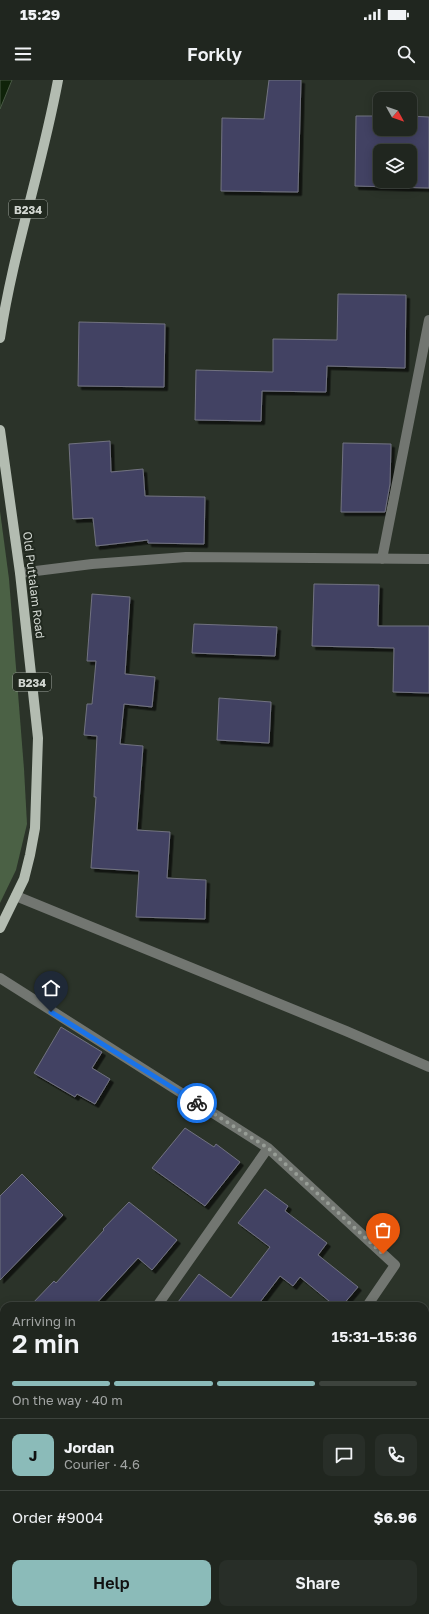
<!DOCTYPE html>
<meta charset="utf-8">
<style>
:root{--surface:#20261f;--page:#282e28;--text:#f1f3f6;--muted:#a2a5a4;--line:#3d433d;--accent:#8bbbb9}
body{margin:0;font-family:"Golos Text",sans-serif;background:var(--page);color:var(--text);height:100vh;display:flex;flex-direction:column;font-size:15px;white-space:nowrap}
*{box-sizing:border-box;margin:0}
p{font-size:13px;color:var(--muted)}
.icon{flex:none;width:22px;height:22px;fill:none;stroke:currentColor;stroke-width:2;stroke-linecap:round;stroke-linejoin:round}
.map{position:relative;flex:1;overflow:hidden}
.side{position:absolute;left:0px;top:1222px;width:429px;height:312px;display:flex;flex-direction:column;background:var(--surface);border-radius:12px 12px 0 0;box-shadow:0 2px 10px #0003,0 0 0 1px var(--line)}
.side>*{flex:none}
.needle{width:26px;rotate:130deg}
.controls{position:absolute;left:373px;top:12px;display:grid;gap:8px}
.controls a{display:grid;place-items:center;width:44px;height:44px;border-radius:8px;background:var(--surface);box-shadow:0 2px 10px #0003,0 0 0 1px var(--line);font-size:20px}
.pin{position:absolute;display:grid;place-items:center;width:34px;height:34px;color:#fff;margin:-41px -17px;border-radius:50% 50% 50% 0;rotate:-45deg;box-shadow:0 0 4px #0007}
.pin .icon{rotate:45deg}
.courier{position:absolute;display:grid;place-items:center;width:40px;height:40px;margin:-20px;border:3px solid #1a73e8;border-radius:50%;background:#fff;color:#222;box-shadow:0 1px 5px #0007}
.head em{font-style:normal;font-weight:600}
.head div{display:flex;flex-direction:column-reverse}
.head{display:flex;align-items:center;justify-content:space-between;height:68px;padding:0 12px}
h1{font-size:26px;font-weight:600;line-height:30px}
.bar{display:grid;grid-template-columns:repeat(4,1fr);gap:6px 4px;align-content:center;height:48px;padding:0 12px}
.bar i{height:5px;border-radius:3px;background:var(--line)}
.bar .active{background:var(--accent)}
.bar p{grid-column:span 4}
.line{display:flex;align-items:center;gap:10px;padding:0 12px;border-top:1px solid var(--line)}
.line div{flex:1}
.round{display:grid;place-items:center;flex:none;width:42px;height:42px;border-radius:8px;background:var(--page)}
.button{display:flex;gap:8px;margin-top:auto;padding:8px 12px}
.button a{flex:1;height:46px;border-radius:8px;background:var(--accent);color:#111;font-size:16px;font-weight:600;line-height:46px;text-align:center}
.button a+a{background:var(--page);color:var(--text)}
.status{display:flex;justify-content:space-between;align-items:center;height:28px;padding:0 20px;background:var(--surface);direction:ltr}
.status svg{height:11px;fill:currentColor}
header{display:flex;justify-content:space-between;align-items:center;height:52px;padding:0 12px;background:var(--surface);font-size:18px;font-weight:600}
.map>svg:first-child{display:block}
</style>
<div class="status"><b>15:29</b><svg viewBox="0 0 49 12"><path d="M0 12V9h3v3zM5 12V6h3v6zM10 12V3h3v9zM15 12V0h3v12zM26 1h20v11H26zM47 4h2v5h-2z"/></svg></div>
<header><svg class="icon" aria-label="menu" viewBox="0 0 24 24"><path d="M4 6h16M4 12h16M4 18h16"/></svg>Forkly<svg class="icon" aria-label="search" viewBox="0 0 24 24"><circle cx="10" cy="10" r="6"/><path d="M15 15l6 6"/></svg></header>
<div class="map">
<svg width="429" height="1534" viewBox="0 0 429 1534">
<defs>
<filter id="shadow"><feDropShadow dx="3.5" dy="3.5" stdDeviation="0" flood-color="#0009"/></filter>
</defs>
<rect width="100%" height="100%" fill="#2b3329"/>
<path fill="#4b6145" d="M 0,431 L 9,499 L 24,689 L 27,744 L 16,790 L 0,823 Z"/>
<path fill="#0f2309" stroke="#495945" d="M 0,0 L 12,0 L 0,29 Z"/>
<path fill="#434363" stroke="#717280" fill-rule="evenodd" filter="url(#shadow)" d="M 269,0 L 301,0 L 298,112 L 221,111 L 222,38 L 264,39 Z
M 356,36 L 380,36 L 380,49 L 410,49 L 410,36 L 429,37 L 429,108 L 355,106 ZM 380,71 L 410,71 L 410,101 L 380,101 Z
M 338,214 L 406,215 L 405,288 L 327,286 L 326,312 L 262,311 L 261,341 L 195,340 L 196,290 L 273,292 L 273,259 L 337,260 Z
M 79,242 L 165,244 L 164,307 L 78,306 Z
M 110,361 L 111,392 L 143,389 L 145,416 L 205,417 L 204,464 L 148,463 L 148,460 L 96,466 L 93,438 L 73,439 L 69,364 Z
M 343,363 L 391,364 L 390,404 L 385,432 L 341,432 Z
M 314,504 L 379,505 L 378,546 L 429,546 L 429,613 L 393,612 L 394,568 L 312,566 Z
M 92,514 L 130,517 L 125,594 L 155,597 L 152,627 L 124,624 L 120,664 L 143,666 L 137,750 L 170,752 L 167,798 L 206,800 L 205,839 L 136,837 L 139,791 L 91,788 L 96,717 L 94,717 L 97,656 L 84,655 L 87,624 L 92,624 L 96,581 L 87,581 Z
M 194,544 L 277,547 L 275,576 L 192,573 Z
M 219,618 L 271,622 L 269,663 L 217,660 Z
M 61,947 L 102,972 L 92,988 L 110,999 L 95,1024 L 77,1014 L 75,1017 L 34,993 Z
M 185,1048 L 214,1067 L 216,1064 L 240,1082 L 205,1126 L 152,1088 Z
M 22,1094 L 63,1135 L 0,1200 L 0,1116 Z
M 265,1109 L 288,1126 L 285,1131 L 327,1163 L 318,1175 L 358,1207 L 342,1226 L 335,1226 L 300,1197 L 293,1206 L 280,1196 L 257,1226 L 175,1226 L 199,1194 L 231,1218 L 270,1167 L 238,1143 Z
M 129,1122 L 177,1160 L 152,1190 L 138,1178 L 94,1226 L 30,1226 L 54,1201 L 56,1203 L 104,1150 L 103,1149 Z"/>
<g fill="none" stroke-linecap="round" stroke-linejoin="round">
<path stroke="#727671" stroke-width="10" d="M 382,479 L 429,240
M 20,493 L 92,484 L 186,477 L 429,479
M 16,816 L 346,951 L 429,987
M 0,898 L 268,1068 L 395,1185 L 367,1226
M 157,1226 L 268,1068
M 425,1350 L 429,1353
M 0,1467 L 4,1461
M 70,1530 L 75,1534
M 212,1534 L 213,1530"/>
<path stroke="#b3bcb1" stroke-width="10" d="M 0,258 C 13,171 42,87 58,0
M 0,350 L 20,493 L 38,658 L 35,748 L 30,775 L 24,799 L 0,848"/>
</g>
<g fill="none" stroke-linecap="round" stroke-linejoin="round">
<path stroke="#979d96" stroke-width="4" stroke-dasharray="0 7.2" d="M 197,1023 L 268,1068 L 383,1174"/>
<path stroke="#1a73e8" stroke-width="5" d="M 51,932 L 197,1023"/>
</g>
<g text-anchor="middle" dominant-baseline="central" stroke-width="4" stroke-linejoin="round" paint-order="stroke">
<g fill="#21291f" stroke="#9ca29b" stroke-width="1">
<rect x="9" y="120" width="38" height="18" rx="3"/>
<rect x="13" y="593" width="38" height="18" rx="3"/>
</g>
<g font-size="11" font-weight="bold" fill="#d1d6d0">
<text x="28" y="129">B234</text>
<text x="32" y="602">B234</text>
</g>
<g font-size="12" fill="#d1d6d0" stroke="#21291f">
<text transform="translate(34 505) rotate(83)">Old Puttalam Road</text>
</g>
</g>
</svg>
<div class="controls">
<a><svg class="needle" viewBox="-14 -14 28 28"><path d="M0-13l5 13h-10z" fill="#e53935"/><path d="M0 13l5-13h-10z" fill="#a2a5a4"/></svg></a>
<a><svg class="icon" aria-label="layers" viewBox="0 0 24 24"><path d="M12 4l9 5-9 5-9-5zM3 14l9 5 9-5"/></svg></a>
</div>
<div class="pin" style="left:383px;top:1174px;background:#ea580c"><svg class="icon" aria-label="bag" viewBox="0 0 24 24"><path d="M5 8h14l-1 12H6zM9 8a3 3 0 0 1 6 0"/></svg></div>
<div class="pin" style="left:51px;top:932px;background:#1f2937"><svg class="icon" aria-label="home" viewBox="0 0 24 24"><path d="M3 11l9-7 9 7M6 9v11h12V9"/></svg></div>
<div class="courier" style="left:197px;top:1023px"><svg class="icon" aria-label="bike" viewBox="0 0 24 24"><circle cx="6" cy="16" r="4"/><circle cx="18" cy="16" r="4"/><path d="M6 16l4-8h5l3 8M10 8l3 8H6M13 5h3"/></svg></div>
<section class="side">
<div class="head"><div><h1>2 min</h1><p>Arriving in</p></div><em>15:31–15:36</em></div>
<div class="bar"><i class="active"></i><i class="active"></i><i class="active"></i><i></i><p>On the way · 40 m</p></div>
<div class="line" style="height:72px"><b class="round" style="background:var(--accent);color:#111">J</b><div><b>Jordan</b><p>Courier · 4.6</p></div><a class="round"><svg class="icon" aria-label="chat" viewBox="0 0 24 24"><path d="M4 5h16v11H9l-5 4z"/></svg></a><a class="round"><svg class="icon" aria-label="phone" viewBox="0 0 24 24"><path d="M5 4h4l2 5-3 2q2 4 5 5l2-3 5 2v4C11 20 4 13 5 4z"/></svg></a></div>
<div class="line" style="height:52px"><div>Order #9004</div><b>$6.96</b></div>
<div class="button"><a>Help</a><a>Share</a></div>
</section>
</div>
